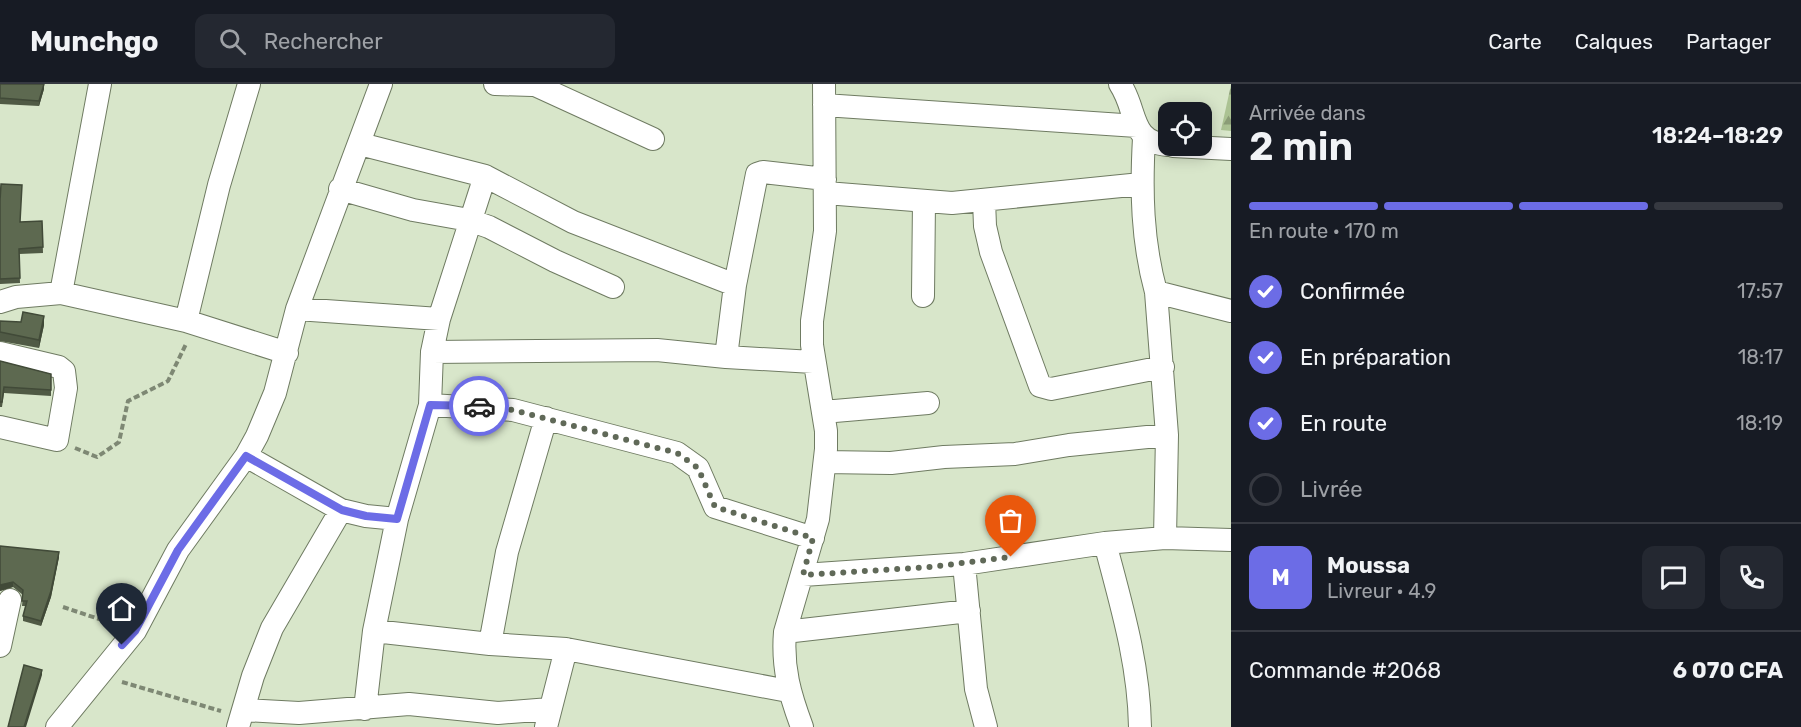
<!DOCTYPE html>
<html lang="fr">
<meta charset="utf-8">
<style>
:root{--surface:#171b24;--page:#242831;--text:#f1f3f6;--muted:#9ea1a6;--line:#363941;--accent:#6c6ce6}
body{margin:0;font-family:Rubik,sans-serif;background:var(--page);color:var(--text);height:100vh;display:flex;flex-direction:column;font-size:22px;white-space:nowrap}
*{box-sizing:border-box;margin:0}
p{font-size:20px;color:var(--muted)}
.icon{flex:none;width:33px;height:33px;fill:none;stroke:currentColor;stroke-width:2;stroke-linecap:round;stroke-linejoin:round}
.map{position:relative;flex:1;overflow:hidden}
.panel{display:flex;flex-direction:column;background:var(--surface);width:570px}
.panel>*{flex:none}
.fabs{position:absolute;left:1158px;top:18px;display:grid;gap:12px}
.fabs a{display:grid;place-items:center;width:54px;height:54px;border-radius:12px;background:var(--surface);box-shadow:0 3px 15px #0003;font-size:30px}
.pin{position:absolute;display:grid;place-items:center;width:51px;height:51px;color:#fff;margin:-62px -26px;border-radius:50% 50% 50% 0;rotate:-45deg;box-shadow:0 0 6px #0007}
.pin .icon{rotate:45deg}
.courier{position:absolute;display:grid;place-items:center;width:60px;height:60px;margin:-30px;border:4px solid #6c6ce6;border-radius:50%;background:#fff;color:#222;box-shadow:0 2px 8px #0007}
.head em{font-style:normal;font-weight:600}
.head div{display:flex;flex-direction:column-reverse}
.head{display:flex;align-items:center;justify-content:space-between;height:102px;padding:0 18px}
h1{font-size:39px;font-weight:600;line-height:45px}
.bar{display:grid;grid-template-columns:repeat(4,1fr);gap:9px 6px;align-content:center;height:72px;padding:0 18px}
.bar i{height:8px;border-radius:4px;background:var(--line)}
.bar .current{background:var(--accent)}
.bar p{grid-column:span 4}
.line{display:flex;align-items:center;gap:15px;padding:0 18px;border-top:2px solid var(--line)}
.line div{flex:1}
.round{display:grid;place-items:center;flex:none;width:63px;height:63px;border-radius:12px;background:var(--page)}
ol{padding:0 18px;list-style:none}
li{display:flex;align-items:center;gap:18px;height:66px}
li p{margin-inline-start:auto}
li .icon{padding:6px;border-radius:50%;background:var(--accent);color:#fff;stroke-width:4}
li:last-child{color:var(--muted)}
li i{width:33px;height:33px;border:3px solid var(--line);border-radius:50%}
header{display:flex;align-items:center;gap:36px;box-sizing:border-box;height:84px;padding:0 30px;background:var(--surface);border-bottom:2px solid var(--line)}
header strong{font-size:28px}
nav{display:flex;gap:33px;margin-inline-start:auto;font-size:21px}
.search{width:420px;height:54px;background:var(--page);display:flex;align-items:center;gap:15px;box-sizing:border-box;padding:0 21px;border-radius:12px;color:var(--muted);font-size:22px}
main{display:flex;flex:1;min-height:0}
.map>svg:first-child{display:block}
</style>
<header>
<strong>Munchgo</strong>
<div class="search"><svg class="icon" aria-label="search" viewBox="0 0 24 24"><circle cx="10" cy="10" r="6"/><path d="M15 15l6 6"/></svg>Rechercher</div>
<nav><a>Carte</a><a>Calques</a><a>Partager</a></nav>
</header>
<main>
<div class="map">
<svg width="1231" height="643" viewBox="0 0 1231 643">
<defs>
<pattern id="forest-firs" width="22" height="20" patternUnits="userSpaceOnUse" patternTransform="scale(1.5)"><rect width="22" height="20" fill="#abc293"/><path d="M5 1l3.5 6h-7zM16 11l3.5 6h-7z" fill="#8b9d77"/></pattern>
</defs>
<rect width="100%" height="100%" fill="#d8e6ca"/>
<path fill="url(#forest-firs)" d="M 1231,1 L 1231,47 L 1221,46 Z"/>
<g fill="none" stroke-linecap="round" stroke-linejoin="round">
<g stroke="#6f7b62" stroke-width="24">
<path id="minor" d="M 495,0 L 532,1
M 533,0 L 653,55
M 1120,0 C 1138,27 1129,58 1168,61
M 824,21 L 1137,42
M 1144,54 C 1141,107 1142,157 1156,208 L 1231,227
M 360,60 L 485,92 L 573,138 L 735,201
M 1173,62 L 1231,65
M 340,105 L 413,126 L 469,136 L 489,143 L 555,177 L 613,203
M 826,109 L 952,119 L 1141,100
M 984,116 L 985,142 L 991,168 L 1040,302 L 1051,305 L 1163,283
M 1156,208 L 1167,351 L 1165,454
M 61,209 L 100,0
M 923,212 L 924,117
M 0,218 L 16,213 L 61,209 L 186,237 L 287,269
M 297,225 L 439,235
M 186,237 L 219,101 L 249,0
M 432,268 L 657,266 L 726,273 L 735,201 L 757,90 L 763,88 L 825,95
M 0,269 L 59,283 L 64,287 L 66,304 L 57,356 L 0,343
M 726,273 L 813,278
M 430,321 L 513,326 L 677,369 L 698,384 L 715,423 L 813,454
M 823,328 L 928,319
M 246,372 L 341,426 L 366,432 L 397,435
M 825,378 L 891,379 L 944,373 L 1015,370 L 1069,361 L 1167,351
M 1105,459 C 1121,520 1139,579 1140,643
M 964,480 L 976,605 L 986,643
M 803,491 L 964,480 L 1105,459 L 1165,454 L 1231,456
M 374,547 L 490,560 L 566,565 L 788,607
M 785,548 L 969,527
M 490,560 L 507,468 L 546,334
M 0,562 L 10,516
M 365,625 L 374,547 L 397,435 L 430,321 L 432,268 L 439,235 L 485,92
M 244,626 L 299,629 L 409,620 L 498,629 L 550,625
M 57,643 L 135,547 L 178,466 L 246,372 L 257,352 L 275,309 L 297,225 L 381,0
M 238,643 L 253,592 L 272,544 L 341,426
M 546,643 L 566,565
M 802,643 C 790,611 782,584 785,548 L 818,435 L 826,365 L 826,347 L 812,261 L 812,237 L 825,147 L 824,0"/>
</g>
<path stroke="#7e8874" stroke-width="4" stroke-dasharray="6 3" stroke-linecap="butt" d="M 75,364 L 97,373 L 119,358 L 128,317 L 168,297 L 186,260
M 63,523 L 114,540
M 122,598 L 221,627"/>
<use href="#minor" stroke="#fff" stroke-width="22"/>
</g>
<path fill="#505a45" d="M 0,0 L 44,5 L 39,22 L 0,20 Z
M 0,117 L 21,138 L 42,137 L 43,169 L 19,170 L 20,199 L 0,200 Z
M 0,237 L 44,241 L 39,264 L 0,257 Z
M 0,277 L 51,290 L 51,312 L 4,309 L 2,323 L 0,323 Z
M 0,462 L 59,473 L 51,513 L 41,542 L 23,537 L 23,532 L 26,522 L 22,522 L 23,511 L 13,503 L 0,507 L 0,508 Z"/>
<path fill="#414a38" d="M 44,0 L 44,5 L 39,22 L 39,17 Z
M 44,232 L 44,241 L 39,264 L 39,256 Z
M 59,468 L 59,473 L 51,513 L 41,542 L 41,537 Z
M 13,498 L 13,503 L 0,507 L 0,508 L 0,501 Z
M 42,586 L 42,591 L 26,643 L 24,643 Z"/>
<path fill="#5d6950" stroke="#414a38" stroke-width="1.5" d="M 0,0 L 44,0 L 39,17 L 0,14 Z
M 1,100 L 22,101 L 20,138 L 42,137 L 43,163 L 19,165 L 20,194 L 0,195 L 0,117 Z
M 23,228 L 44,232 L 39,256 L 0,248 L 0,237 L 21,238 Z
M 0,277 L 51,290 L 51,306 L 4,303 L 2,318 L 0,318 Z
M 0,462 L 59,468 L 51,507 L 41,537 L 23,532 L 27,517 L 22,517 L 23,506 L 13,498 L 0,501 L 0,502 Z
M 24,581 L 42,586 L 24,643 L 8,643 Z"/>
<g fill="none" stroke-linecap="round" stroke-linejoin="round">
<path stroke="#606958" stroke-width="6" stroke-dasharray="0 10.8" d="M 479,322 L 513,326 L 677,369 L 698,384 L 715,423 L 813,454 L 803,491 L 930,483 L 1011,473"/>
<path stroke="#6c6ce6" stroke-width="8" d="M 122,561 L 135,547 L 178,466 L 246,372 L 342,426 L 366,432 L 397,435 L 430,321 L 479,322"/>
</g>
</svg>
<div class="fabs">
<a><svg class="icon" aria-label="locate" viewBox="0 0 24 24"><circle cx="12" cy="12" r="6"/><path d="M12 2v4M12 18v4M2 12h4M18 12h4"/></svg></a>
</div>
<div class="pin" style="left:1011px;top:473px;background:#ea580c"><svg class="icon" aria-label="bag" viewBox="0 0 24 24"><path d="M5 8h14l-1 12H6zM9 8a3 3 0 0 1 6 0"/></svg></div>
<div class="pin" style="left:122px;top:561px;background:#1f2937"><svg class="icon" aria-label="home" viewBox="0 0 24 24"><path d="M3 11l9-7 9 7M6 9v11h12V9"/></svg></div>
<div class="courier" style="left:479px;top:322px"><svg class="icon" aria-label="car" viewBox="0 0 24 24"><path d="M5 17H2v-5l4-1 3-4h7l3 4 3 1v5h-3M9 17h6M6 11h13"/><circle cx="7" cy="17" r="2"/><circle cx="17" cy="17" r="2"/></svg></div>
</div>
<section class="panel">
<div class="head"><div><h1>2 min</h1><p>Arrivée dans</p></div><em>18:24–18:29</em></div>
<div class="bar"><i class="current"></i><i class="current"></i><i class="current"></i><i></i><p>En route · 170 m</p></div>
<ol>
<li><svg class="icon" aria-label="check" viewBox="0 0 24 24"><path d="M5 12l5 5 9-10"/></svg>Confirmée<p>17:57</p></li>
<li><svg class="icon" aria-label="check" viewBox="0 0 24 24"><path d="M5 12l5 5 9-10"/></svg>En préparation<p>18:17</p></li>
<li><svg class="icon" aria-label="check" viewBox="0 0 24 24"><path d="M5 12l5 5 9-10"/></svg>En route<p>18:19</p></li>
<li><i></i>Livrée</li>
</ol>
<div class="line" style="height:108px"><b class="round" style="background:var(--accent);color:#fff">M</b><div><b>Moussa</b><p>Livreur · 4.9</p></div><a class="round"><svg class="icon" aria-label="chat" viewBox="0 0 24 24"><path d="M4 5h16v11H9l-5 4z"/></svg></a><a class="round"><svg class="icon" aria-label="phone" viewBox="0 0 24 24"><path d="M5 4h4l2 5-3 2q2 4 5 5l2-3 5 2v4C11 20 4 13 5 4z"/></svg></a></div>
<div class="line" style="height:78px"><div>Commande #2068</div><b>6 070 CFA</b></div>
</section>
</main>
